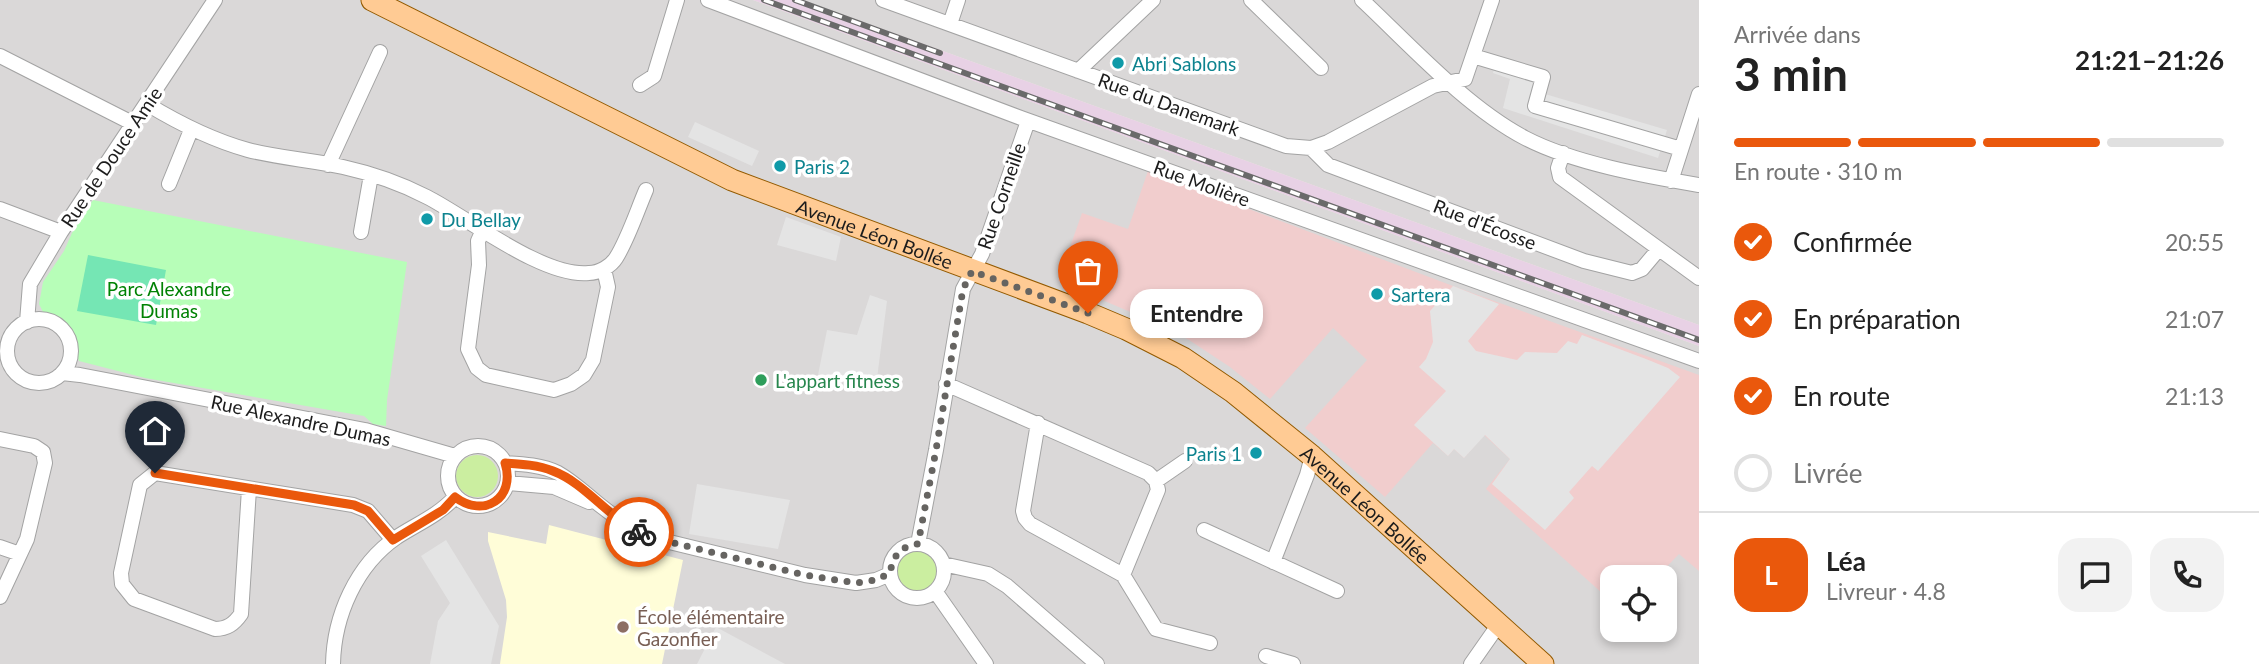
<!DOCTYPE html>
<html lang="fr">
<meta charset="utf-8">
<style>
:root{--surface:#fff;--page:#f2f2f2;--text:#222;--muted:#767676;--line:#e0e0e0;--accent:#ea580c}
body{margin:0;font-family:Lato,sans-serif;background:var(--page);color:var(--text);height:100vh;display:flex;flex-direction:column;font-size:26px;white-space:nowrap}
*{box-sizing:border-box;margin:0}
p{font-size:23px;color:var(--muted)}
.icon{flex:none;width:38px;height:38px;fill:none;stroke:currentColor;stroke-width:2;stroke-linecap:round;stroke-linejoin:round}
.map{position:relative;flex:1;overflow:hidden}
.details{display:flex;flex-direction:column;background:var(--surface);width:560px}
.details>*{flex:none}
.controls{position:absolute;left:1600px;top:565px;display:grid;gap:14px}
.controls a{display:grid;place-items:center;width:77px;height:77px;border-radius:14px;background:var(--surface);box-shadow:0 4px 10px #0003;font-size:35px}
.pin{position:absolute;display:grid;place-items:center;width:60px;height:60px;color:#fff;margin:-72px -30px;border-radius:50% 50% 50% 0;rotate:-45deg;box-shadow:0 0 7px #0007}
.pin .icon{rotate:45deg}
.courier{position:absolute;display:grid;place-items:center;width:70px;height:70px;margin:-35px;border:5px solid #ea580c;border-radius:50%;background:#fff;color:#222;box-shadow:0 2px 9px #0007}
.bubble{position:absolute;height:49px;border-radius:21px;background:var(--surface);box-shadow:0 4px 10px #0003;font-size:23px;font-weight:700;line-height:49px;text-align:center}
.overview em{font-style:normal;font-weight:700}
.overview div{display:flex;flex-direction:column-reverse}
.overview{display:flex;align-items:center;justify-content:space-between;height:119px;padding:0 35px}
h1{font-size:46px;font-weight:700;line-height:52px}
.bar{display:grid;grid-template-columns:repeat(4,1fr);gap:10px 7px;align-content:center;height:84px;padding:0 35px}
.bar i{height:9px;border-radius:5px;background:var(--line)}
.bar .selected{background:var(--accent)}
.bar p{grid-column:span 4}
.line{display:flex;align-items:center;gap:18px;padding:0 35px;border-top:2px solid var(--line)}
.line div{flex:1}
.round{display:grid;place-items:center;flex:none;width:74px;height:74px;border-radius:21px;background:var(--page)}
ol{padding:0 35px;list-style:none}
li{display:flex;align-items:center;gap:21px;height:77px}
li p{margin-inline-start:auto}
li .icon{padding:7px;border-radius:50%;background:var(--accent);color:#fff;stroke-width:4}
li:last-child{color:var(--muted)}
li i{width:38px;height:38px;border:4px solid var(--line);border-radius:50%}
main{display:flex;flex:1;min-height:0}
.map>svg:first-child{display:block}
</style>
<main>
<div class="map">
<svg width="1699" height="664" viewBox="0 0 1699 664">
<rect width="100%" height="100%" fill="#eee9e0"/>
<path fill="#dad8d8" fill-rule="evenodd" d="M 0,0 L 753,0 L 1699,346 L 1699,664 L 0,664 ZM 1612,578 L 1664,578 L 1664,630 L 1612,630 Z
M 802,0 L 1699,0 L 1699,325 Z"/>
<path fill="#f1cdcd" d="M 1148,171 L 1453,286 L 1699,375 L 1699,571 L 1679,554 L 1657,577 L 1612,578 L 1612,602 L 1486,489 L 1510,459 L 1484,435 L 1464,458 L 1454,449 L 1448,456 L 1433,443 L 1385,497 L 1305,428 L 1367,360 L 1333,328 L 1270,399 L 1230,367 L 1189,340 L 1163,326 L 1058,281 L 1082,213 L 1128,229 Z"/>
<path fill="#e8d1e5" d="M 753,0 L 802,0 L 1699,325 L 1699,346 Z"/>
<path fill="#fffdd8" d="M 549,525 L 683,560 L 662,664 L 500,664 L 507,617 L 506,600 L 488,541 L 488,532 L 546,544 Z"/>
<path fill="#cbeea0" d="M456 476a21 21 0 1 1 42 0a21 21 0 1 1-42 0Z
M890 571a27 27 0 1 1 54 0a27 27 0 1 1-54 0Z"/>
<path fill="#b7feb8" d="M 93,200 L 407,262 L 387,400 L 386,426 L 373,424 L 364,416 L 145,378 L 79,361 L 67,327 L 43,312 L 39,304 L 43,282 L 64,251 L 76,224 Z"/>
<path fill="#75e6b4" d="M 88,255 L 166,270 L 156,325 L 77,311 Z"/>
<path fill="#e4e4e4" d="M 1497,56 L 1548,72 L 1545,94 L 1667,130 L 1658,158 L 1503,108 L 1510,79 L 1493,73 Z
M 695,122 L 759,151 L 752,166 L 688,137 Z
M 786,217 L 841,237 L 836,261 L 777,245 Z
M 1453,286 L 1499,304 L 1468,341 L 1476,351 L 1517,360 L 1525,352 L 1557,353 L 1568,341 L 1577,344 L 1582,335 L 1646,359 L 1668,368 L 1680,377 L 1598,471 L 1592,466 L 1569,492 L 1574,498 L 1545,530 L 1492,484 L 1510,459 L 1485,435 L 1464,458 L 1454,449 L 1448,456 L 1414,425 L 1446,391 L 1419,367 L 1426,359 L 1433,342 L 1430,311 Z
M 870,295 L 887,301 L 876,386 L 818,375 L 827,330 L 857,335 Z
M 697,484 L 790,500 L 778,549 L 689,534 Z
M 446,540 L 499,626 L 491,664 L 430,664 L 438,621 L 450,603 L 421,556 Z
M 716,627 L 785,664 L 697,664 Z"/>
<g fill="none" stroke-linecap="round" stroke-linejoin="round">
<g stroke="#a3a3a3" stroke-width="16">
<path id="minor" d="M 708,0 L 1021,118 L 1699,361
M 883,0 L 1286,146 L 1311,148 L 1328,142 L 1433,86 L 1465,79 L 1492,0
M 1251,0 L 1321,68
M 1362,0 C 1410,45 1466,107 1525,138 C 1573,163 1645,176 1699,185
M 950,24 L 958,0
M 0,56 L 134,124
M 1473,56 L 1543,77 L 1535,106 L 1681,149
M 1078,71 L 1153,0
M 640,85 L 654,76 L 677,0
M 147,104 C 180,124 212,140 248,150 C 279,158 312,160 343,167 C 370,173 402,184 427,197 C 468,218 544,278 589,273 C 599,273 611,266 616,258 C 628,239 637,211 646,190
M 1311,148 L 1328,165 L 1584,261 L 1632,273 L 1642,269 L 1658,250
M 1563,153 L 1558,168 L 1560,177 L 1699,278
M 328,165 L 380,52
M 1671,181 L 1699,94
M 169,184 L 191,130
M 0,209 L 61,232
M 483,230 L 478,241 L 479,265 L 468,349 L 477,368 L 486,375 L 554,390 L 571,384 L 584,375 L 593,360 L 608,287 L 604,269
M 361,232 L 371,175
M7 351a32 32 0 1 1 64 0a32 32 0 1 1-64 0Z
M 27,322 L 30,284 L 61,232 L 215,0
M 62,373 L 80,375 L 365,430 L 455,456
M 946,384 L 1148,473 L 1156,481 L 1158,490 L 1123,575 L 1030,524 L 1025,518 L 1023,511 L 1038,423
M 0,439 L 34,446 L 43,452 L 45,463 L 27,539 L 0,597
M448 476a30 30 0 1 1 60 0a30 30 0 1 1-60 0Z
M 505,463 C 522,464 542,465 558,473 C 574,482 587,495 601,506 C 617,519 634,529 653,538 L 805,575 L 856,583 L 876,580 L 890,574
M 1156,481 L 1185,461
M 507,483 L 554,487 L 589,502
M 249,489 L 241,614 C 234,624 227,629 215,629 L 134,599 L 122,584 L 121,573 L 140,485 L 155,473 L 353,505 L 368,511 L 393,540
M 1204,530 L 1337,591
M 918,544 L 936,450 L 963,289 L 982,254 L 1028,121
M890 571a27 27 0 1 1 54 0a27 27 0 1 1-54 0Z
M 0,547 L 20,554
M 1273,562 L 1307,475 L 1312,456
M 943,564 L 988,574 L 1007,586 L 1097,664
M 1123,575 L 1156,629 L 1210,643
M 935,591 L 986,664
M 1266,656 L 1293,664
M 333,664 C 334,616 356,565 397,537 C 417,524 439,515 455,497
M 1471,664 L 1499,624"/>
</g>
<g stroke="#935a00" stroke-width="23">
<g id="primary">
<path id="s1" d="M 372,0 L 732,180 L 1088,313 L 1126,329 L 1183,358 L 1233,392 L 1312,456 L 1543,664"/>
</g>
</g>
<use href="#minor" stroke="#fff" stroke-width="14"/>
<use href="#primary" stroke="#ffcb94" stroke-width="21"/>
<g stroke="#6a6a6a" stroke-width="6">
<path id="rail" d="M 764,0 L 1699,340
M 795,0 L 940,53"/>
</g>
<use href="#rail" stroke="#fff" stroke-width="3.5" stroke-dasharray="10" stroke-linecap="butt"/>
</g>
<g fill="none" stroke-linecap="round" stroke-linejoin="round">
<path stroke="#666461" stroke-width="7" stroke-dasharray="0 12.6" d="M 639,532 L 653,538 L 805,575 L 856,583 L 876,580 L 890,573 C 893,556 900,546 918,544 L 936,450 L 963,289 L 972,271 L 1088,313"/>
<path stroke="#ea580c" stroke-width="9" d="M 155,473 L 354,505 L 368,511 L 393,540 L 443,510 L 455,497 C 484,519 516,498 505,463 C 521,464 538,465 553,471 C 585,483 608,517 639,532"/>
</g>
<g fill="#0f9aa8" stroke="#fff" stroke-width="2.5">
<circle cx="1118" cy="63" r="7"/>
<circle cx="780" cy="166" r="7"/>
<circle cx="427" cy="219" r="7"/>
<circle cx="1377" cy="294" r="7"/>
<circle cx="1256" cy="453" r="7"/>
</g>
<circle fill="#2e9e5b" stroke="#fff" stroke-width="2.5" cx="761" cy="380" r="7"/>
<circle fill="#8d6e63" stroke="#fff" stroke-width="2.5" cx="623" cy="627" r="7"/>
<g text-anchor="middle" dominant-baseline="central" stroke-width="7" stroke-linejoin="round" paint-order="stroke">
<g font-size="19" fill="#0d838f" stroke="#fff" text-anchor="start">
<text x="1132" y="63">Abri Sablons</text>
<text x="794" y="166">Paris 2</text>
<text x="441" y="219">Du Bellay</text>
<text x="1391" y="294">Sartera</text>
<text x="1242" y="453" text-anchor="end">Paris 1</text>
</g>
<g font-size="19" fill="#1c1c1c" stroke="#fff">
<text transform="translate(1169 104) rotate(20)">Rue du Danemark</text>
<text transform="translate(111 157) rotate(-56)">Rue de Douce Amie</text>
<text transform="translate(1202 183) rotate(20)">Rue Molière</text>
<text transform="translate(1001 196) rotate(-71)">Rue Corneille</text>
<text transform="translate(1485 224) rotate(21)">Rue d'Écosse</text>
<text stroke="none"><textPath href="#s1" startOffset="555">Avenue Léon Bollée</textPath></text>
<text transform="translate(301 420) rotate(12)">Rue Alexandre Dumas</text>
<text stroke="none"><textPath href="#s1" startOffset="1122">Avenue Léon Bollée</textPath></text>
</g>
<g font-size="19" fill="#018204" stroke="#fff">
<text x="169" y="288">Parc Alexandre<tspan x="169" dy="22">Dumas</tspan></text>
</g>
<g font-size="19" fill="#27864d" stroke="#fff" text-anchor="start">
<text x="775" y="380">L'appart fitness</text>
</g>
<g font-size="19" fill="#785e54" stroke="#fff" text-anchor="start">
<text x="637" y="616">École élémentaire<tspan x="637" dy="22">Gazonfier</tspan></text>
</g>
</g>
</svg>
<div class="controls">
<a><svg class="icon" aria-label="locate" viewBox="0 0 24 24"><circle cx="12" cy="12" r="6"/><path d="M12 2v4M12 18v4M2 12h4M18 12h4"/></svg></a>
</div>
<div class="pin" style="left:1088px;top:313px;background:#ea580c"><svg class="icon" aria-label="bag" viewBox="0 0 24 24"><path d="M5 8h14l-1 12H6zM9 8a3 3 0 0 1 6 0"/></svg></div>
<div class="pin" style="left:155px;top:473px;background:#1f2937"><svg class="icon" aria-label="home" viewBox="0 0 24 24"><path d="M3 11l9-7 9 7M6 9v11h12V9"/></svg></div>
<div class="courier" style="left:639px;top:532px"><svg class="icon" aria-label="bike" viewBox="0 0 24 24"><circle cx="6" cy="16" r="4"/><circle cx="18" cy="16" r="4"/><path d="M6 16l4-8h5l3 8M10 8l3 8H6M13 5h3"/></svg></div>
<div class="bubble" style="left:1130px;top:289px;width:133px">Entendre</div>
</div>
<section class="details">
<div class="overview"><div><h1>3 min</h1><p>Arrivée dans</p></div><em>21:21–21:26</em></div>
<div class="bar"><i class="selected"></i><i class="selected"></i><i class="selected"></i><i></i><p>En route · 310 m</p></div>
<ol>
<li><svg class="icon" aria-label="check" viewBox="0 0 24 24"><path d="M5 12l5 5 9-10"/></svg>Confirmée<p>20:55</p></li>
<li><svg class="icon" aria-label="check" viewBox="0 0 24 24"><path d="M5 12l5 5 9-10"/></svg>En préparation<p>21:07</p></li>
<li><svg class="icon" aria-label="check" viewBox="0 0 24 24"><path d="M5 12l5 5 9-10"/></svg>En route<p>21:13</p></li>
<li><i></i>Livrée</li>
</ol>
<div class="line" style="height:126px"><b class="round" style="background:var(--accent);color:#fff">L</b><div><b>Léa</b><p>Livreur · 4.8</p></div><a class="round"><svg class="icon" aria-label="chat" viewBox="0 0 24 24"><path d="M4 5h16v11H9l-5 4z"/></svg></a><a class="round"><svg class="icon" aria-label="phone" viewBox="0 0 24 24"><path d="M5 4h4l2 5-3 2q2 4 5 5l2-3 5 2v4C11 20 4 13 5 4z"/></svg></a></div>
</section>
</main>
